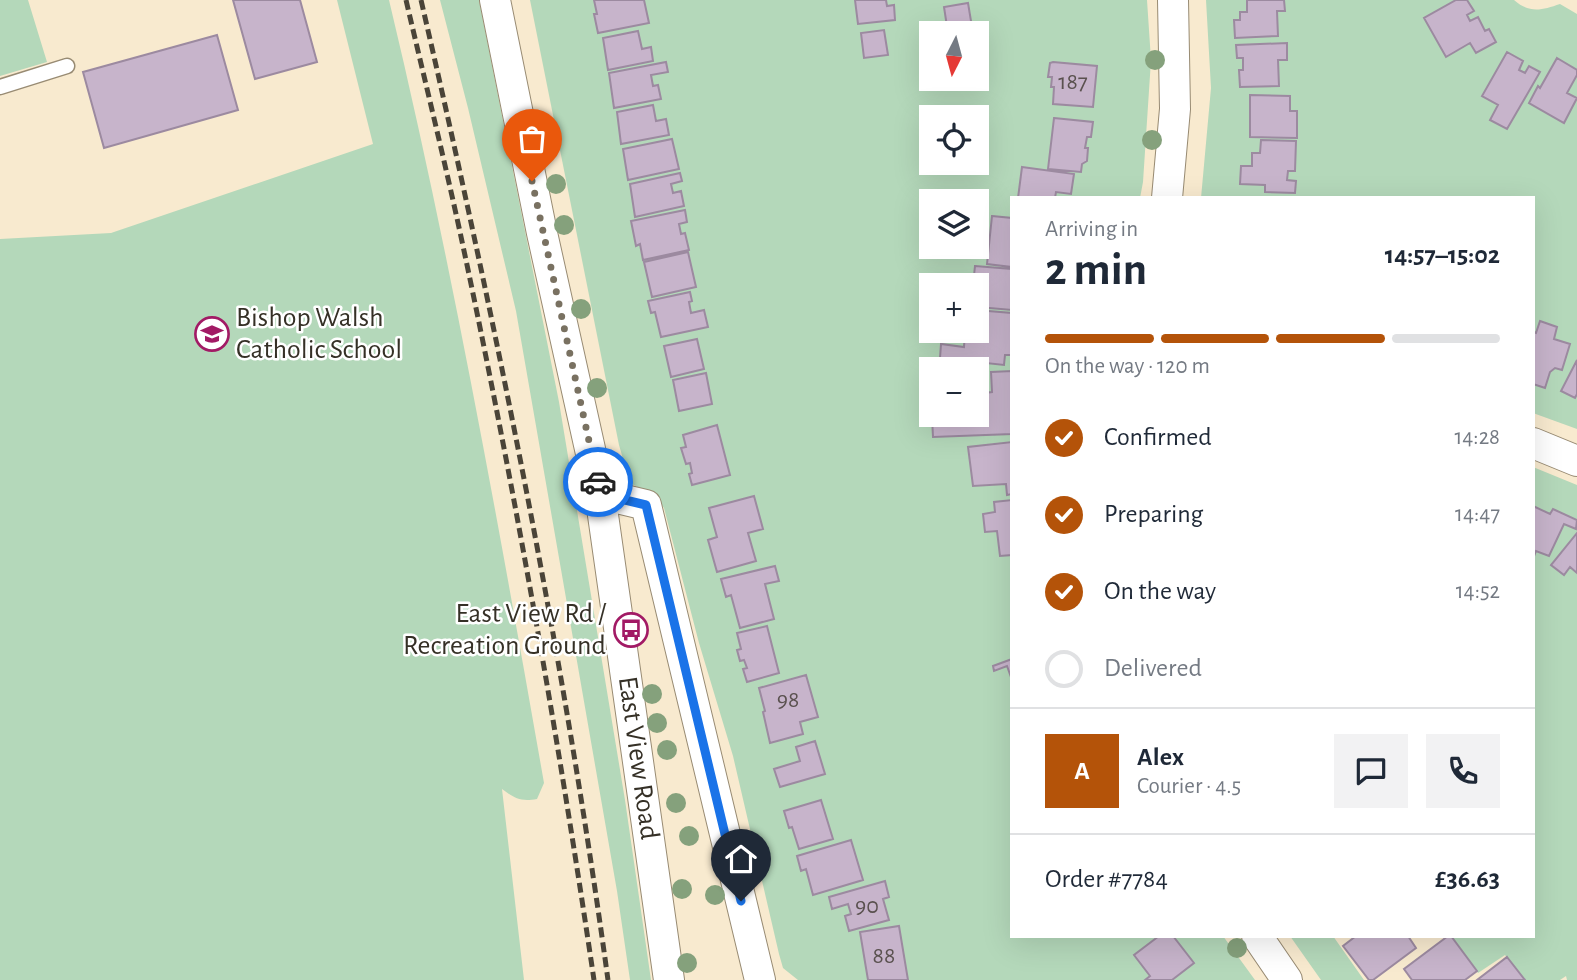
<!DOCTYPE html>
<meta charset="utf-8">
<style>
:root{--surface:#fff;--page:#f2f2f3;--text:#1f2937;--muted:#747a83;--line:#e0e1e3;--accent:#b45309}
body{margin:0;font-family:"Alegreya Sans",sans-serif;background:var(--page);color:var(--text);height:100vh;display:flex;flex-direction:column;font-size:26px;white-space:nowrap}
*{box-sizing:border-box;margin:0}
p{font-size:23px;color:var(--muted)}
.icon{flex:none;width:38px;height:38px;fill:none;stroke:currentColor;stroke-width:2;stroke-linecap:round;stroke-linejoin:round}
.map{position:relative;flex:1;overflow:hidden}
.panel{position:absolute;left:1010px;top:196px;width:525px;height:742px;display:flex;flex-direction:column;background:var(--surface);border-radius:0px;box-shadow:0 7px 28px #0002}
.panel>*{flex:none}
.needle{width:46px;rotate:186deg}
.buttons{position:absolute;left:919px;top:21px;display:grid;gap:14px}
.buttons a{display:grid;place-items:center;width:70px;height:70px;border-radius:0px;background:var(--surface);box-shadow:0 7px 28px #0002;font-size:35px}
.pin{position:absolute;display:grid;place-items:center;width:60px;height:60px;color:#fff;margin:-72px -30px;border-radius:50% 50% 50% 0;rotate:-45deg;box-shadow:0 0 7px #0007}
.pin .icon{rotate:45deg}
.courier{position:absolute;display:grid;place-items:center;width:70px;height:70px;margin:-35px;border:5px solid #1a73e8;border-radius:50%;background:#fff;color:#222;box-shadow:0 2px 9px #0007}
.headline em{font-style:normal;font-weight:600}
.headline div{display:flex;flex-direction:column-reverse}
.headline{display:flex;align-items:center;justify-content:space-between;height:119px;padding:0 35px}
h1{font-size:46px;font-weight:600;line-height:52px}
.bar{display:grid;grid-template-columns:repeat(4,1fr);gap:10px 7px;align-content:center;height:84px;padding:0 35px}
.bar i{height:9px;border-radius:5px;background:var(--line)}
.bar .current{background:var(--accent)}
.bar p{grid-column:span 4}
.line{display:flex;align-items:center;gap:18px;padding:0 35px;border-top:2px solid var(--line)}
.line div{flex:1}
.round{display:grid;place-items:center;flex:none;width:74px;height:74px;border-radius:0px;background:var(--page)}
ol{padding:0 35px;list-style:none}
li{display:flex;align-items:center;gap:21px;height:77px}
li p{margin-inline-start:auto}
li .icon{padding:7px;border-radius:50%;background:var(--accent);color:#fff;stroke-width:4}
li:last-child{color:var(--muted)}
li i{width:38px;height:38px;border:4px solid var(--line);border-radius:50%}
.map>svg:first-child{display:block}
</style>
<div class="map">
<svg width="1577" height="980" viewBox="0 0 1577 980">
<rect width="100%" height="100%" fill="#f8eacf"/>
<path fill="#b4d8ba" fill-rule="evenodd" d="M 0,0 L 28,0 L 47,62 L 0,76 Z
M 337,0 L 389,0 C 451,259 498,521 544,783 L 537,799 C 520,802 514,798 502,789 L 524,980 L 0,980 L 0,239 L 111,233 L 373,144 Z
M 440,0 L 479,0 L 559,402 L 625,800 L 651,980 L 630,980 L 617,891 L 516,311 L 468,108 Z
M 530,0 L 1147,0 L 1151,60 L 1143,182 L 1140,198 L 1012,198 L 1012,936 L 1223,936 L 1255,980 L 798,980 L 783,968 L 779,954 L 733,756 L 699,643 L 664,508 L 656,497 L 630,483 L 619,445 ZM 931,33 L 976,33 L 976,79 L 931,79 ZM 931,117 L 976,117 L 976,163 L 931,163 ZM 931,201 L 976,201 L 976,247 L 931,247 ZM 931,285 L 976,285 L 976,331 L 931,331 ZM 931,369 L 976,369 L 976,415 L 931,415 Z
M 1206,0 L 1514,0 C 1530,14 1542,10 1560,4 L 1577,14 L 1577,429 L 1533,413 L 1533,198 L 1201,198 L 1211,88 Z
M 1533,467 L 1577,485 L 1577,980 L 1567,980 L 1566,976 L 1560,980 L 1525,980 L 1505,955 L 1478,973 L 1451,936 L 1533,936 Z
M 1290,936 L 1333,936 L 1364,980 L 1321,980 Z"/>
<path fill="#c7b4cb" stroke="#9c8aa0" stroke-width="2" d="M 233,0 L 300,0 L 317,62 L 255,79 Z
M 594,0 L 644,0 L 649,23 L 598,33 L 594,14 L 597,14 Z
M 855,0 L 886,0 L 887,6 L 894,5 L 895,20 L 858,24 Z
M 1247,0 L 1284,0 L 1285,11 L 1277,11 L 1278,36 L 1235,38 L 1234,20 L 1240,20 L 1240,12 L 1247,12 Z
M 1456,0 L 1467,0 L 1474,11 L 1467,15 L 1470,21 L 1478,17 L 1485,31 L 1489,29 L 1496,42 L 1476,53 L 1470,43 L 1446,57 L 1424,18 Z
M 968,3 L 973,33 L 943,33 L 948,33 L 944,7 Z
M 884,30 L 888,55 L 864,58 L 861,33 Z
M 638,31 L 642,49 L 651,47 L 653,61 L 608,70 L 603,38 Z
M 217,35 L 238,110 L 104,148 L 83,72 Z
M 1287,43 L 1287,60 L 1278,60 L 1279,86 L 1240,87 L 1239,70 L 1243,70 L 1243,58 L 1237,58 L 1236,45 Z
M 1507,52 L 1523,61 L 1519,70 L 1525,73 L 1529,66 L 1540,72 L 1507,129 L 1490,120 L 1498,105 L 1482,96 Z
M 1557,58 L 1577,70 L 1577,75 L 1567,93 L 1577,98 L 1564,123 L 1529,103 L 1538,86 L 1540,88 Z
M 666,62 L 668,72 L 651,75 L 653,86 L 658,85 L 661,99 L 614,108 L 609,73 Z
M 1053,62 L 1097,66 L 1093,107 L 1053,104 L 1054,87 L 1051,87 L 1052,77 L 1048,77 L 1050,63 Z
M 1250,95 L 1290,96 L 1290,111 L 1297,111 L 1297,138 L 1250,137 Z
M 653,105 L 656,121 L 666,119 L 669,135 L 621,144 L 617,112 Z
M 1054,118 L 1093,122 L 1091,137 L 1087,137 L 1085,148 L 1088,148 L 1087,161 L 1082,164 L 1081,172 L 1048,169 Z
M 672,139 L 679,169 L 628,180 L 623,149 Z
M 1261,140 L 1296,141 L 1295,171 L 1288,171 L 1287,180 L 1296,181 L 1295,193 L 1265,192 L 1265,185 L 1240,184 L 1241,166 L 1252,166 L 1252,153 L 1260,153 Z
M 1022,167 L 1074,174 L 1071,194 L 1056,192 L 1055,198 L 1018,198 Z
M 680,173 L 682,181 L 671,184 L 673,193 L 681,191 L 684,206 L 635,217 L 630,184 Z
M 685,210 L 687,222 L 679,224 L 681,234 L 685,233 L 689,250 L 643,260 L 640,244 L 636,246 L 631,221 Z
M 992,216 L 1012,218 L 1012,267 L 987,264 Z
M 688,252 L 696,287 L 652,297 L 644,262 Z
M 975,266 L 1012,269 L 1012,310 L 978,307 L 980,290 L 976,290 L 976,285 L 973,285 Z
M 690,292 L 692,301 L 689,302 L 691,313 L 704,310 L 708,327 L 661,337 L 655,312 L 651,313 L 648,301 Z
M 976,310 L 1012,313 L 1012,355 L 1005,355 L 1004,365 L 940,358 L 941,344 L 964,347 L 965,331 L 976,331 Z
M 1540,321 L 1557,327 L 1554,339 L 1570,344 L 1562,370 L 1555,368 L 1550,372 L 1545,388 L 1533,384 L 1533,332 L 1536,333 Z
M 697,339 L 704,369 L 671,377 L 664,346 Z
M 1577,360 L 1577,394 L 1575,398 L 1561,391 Z
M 1012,371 L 1012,434 L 933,437 L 932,417 L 984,414 L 984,393 L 992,392 L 991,372 Z
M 706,373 L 712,404 L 679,411 L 673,380 Z
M 717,425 L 730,475 L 692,485 L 689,474 L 692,473 L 690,463 L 686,464 L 681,448 L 686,447 L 683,435 Z
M 1012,442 L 1012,494 L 1007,495 L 1006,484 L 973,486 L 968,447 Z
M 754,496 L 763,529 L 748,533 L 756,561 L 717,572 L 708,540 L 717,537 L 709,508 Z
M 1012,500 L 1012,555 L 1000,556 L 997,531 L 985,532 L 983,514 L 995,512 L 994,502 Z
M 1533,506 L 1550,514 L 1553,509 L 1577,520 L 1576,529 L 1564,524 L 1549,556 L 1536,551 L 1533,559 Z
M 1577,533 L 1577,573 L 1570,567 L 1564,575 L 1551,565 Z
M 775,566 L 779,581 L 765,584 L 774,619 L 740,628 L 731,595 L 726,597 L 721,579 Z
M 767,626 L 779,673 L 747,682 L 743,669 L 747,668 L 744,660 L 740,661 L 737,650 L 741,649 L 737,633 Z
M 1012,659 L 1012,680 L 1007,666 L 994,671 L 993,666 Z
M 806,675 L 818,717 L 800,722 L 803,734 L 770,743 L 763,712 L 765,711 L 759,688 Z
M 815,741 L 825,774 L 780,787 L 774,769 L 800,761 L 796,747 Z
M 821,800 L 833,839 L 799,849 L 792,827 L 789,828 L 784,811 Z
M 851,840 L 863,880 L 813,895 L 806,869 L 801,871 L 797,856 Z
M 885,881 L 889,897 L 883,899 L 889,920 L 849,931 L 845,916 L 851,914 L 848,904 L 832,909 L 829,897 Z
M 899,926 L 908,980 L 868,980 L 860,932 Z
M 1159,936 L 1173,936 L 1194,963 L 1172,980 L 1145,980 L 1150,976 L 1134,955 Z
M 1356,936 L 1408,936 L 1416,948 L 1373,980 L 1369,980 L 1343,946 Z
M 1448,936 L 1451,936 L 1477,971 L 1465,980 L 1412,980 L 1404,969 Z
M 1507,957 L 1525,980 L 1477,980 Z"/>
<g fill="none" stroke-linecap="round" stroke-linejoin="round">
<g stroke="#988b73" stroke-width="17">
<path id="lane" d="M 0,87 L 67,66"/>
</g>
<g stroke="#988b73" stroke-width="32">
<path id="street" d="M 495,0 L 542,233 L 600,494 L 669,980
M 1167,198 L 1175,109 L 1173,0
M 1533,443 L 1577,461
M 600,494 L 646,505 L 760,980
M 1257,936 L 1287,980"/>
</g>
<use href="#lane" stroke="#fff" stroke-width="14"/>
<use href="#street" stroke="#fff" stroke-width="30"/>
<path stroke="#4a4438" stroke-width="5" stroke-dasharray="10 5" stroke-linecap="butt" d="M 406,0 C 424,77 443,154 460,232 C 513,479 557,729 594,980
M 421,0 C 496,324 563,650 608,980"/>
</g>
<g fill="#85a17c">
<circle cx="1155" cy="60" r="10"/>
<circle cx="1152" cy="140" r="10"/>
<circle cx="556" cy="184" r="10"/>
<circle cx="564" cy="225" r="10"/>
<circle cx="581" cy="309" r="10"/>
<circle cx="597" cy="388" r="10"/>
<circle cx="652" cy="694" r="10"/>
<circle cx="657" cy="723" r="10"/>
<circle cx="667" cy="750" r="10"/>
<circle cx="676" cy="803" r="10"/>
<circle cx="689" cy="836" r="10"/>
<circle cx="682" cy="889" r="10"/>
<circle cx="715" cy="895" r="10"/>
<circle cx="1237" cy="948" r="10"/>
<circle cx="687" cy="963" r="10"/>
</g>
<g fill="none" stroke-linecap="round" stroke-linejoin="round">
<path stroke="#797161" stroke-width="7" stroke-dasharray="0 12.6" d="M 532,181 L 598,482"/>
<path stroke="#1a73e8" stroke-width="9" d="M 598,482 L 600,494 L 646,505 L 741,901"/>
</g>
<defs>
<g id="school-ring" transform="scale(1.75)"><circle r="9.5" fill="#fff" stroke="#a21a65" stroke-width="1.5"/><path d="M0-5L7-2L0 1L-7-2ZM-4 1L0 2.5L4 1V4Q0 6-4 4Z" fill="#a21a65"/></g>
<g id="bus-ring" transform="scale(1.75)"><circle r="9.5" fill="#fff" stroke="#a21a65" stroke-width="1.5"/><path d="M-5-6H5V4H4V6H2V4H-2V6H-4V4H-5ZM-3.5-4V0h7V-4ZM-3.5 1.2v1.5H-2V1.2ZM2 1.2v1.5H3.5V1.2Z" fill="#a21a65"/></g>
</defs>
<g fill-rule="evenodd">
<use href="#school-ring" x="212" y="334"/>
<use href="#bus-ring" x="631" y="630"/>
</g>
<g text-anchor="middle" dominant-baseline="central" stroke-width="5" stroke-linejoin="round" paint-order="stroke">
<g font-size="24" fill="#5a514f">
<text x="1073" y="82">187</text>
<text x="788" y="700">98</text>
<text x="867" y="906">90</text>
<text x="884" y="956">88</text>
</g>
<g font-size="28" fill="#353026" stroke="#fff" text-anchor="start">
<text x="236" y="318">Bishop Walsh<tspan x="236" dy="32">Catholic School</tspan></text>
<text x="606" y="614" text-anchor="end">East View Rd /<tspan x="606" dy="32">Recreation Ground</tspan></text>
</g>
<g font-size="28" fill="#353026" stroke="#fff">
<text transform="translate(638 758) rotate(82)">East View Road</text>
</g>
</g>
</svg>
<div class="buttons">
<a><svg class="needle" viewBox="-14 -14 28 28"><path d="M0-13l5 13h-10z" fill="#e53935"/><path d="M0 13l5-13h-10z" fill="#747a83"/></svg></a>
<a><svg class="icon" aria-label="locate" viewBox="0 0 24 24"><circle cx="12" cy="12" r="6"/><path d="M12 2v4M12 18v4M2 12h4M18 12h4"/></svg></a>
<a><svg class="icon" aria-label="layers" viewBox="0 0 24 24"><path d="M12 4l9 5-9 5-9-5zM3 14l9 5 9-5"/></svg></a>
<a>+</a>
<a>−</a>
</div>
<div class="pin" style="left:532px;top:181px;background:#ea580c"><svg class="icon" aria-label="bag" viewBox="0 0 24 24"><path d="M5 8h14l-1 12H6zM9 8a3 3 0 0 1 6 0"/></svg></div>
<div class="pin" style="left:741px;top:901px;background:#1f2937"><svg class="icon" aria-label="home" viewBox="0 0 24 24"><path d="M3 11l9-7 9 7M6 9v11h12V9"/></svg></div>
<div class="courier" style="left:598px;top:482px"><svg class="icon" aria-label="car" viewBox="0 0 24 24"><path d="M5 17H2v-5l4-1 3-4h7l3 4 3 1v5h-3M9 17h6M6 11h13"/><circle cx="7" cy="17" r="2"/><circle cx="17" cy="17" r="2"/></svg></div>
<section class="panel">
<div class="headline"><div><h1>2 min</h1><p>Arriving in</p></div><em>14:57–15:02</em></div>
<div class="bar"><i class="current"></i><i class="current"></i><i class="current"></i><i></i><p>On the way · 120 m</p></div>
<ol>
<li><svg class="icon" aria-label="check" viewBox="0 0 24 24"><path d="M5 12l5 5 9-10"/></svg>Confirmed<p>14:28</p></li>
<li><svg class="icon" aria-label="check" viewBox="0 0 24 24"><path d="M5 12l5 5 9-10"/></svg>Preparing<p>14:47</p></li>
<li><svg class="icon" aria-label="check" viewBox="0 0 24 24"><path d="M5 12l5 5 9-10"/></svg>On the way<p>14:52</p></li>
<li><i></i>Delivered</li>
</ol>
<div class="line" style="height:126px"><b class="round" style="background:var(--accent);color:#fff">A</b><div><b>Alex</b><p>Courier · 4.5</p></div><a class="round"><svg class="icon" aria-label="chat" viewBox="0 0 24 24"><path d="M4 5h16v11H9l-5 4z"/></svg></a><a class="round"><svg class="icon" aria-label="phone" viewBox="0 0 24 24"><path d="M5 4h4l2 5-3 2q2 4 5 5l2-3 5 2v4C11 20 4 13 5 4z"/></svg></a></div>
<div class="line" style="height:91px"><div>Order #7784</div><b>£36.63</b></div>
</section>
</div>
